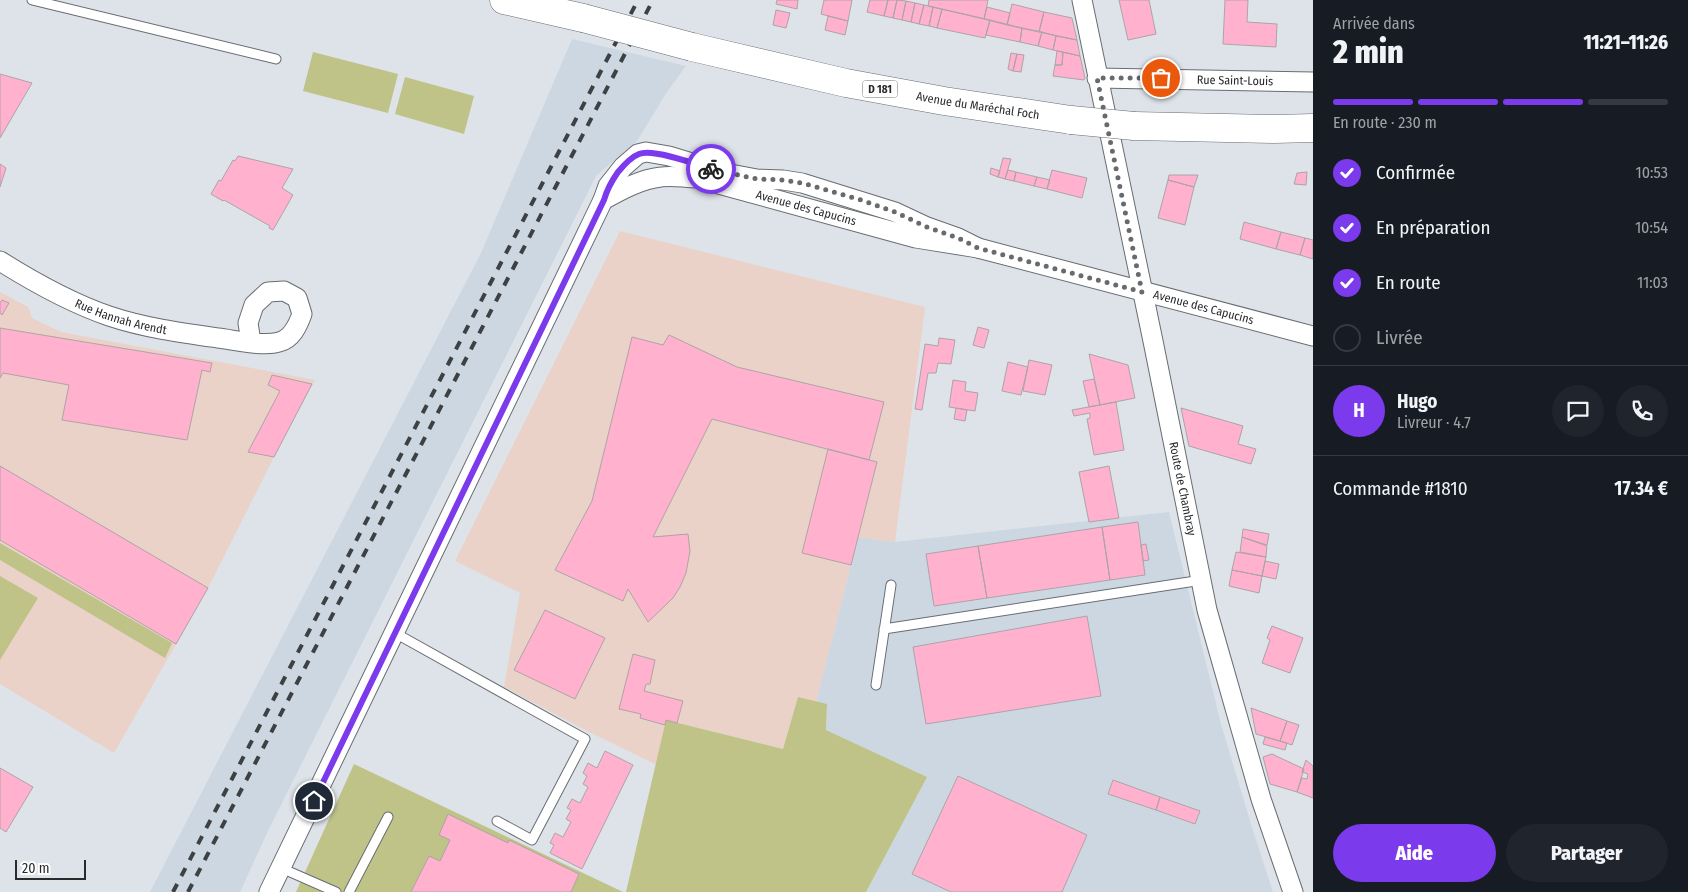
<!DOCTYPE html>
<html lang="fr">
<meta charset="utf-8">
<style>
:root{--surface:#171b24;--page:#20242c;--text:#f1f3f6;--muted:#9ea1a6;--line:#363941;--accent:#7c3aed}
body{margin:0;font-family:"Fira Sans Condensed",sans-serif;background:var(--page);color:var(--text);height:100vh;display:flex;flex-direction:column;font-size:19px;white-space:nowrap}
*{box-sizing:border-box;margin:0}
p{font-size:16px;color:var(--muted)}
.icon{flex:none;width:28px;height:28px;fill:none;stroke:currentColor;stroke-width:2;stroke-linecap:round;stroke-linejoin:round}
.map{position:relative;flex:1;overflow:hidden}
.sheet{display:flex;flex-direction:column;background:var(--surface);width:375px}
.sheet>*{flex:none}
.scale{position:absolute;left:15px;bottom:12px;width:71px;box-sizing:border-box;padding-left:5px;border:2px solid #282a2c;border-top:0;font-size:14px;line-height:18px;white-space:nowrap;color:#282a2c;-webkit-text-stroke:4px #fff;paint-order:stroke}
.pin{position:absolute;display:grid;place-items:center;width:42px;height:42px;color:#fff;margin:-21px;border:2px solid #fff;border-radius:50%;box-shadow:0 1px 5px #0007}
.courier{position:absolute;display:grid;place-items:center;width:50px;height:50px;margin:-25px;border:4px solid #7c3aed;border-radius:50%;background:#fff;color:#222;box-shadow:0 1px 6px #0007}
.summary em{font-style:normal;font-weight:800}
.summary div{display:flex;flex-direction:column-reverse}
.summary{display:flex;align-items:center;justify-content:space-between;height:85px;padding:0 20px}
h1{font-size:32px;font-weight:800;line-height:38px}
.bar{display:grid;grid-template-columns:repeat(4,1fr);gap:8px 5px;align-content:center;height:60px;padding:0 20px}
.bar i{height:6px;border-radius:4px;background:var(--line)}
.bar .on{background:var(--accent)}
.bar p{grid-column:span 4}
.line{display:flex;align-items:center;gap:12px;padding:0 20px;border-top:1px solid var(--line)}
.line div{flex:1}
.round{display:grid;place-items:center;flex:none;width:52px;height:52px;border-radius:26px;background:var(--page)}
ol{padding:0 20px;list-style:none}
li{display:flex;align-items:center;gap:15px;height:55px}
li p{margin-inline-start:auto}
li .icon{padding:5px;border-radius:50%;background:var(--accent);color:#fff;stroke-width:4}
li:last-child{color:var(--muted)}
li i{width:28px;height:28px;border:2px solid var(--line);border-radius:50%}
.primary-button{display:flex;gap:10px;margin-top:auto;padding:10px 20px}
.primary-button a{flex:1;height:58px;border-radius:30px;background:var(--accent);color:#fff;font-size:20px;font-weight:800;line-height:58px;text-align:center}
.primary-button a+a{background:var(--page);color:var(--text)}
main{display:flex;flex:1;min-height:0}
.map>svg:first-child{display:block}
</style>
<main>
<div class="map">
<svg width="1313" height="892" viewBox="0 0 1313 892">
<rect width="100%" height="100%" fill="#dde3e8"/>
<path fill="#cdd7e2" d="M 572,39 L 686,66 L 667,92 L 637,141 L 596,176 L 268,831 L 240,892 L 150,892 L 481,253 Z
M 1169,512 L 1221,724 L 1251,824 L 1273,892 L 866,892 L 926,777 L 826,730 L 827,704 L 816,702 L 858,537 L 895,542 Z"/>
<path fill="#ebd2c9" d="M 620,231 L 925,307 L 895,542 L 858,537 L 816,702 L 798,697 L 783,749 L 666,720 L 657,765 L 587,731 L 504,687 L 520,593 L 455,561 Z
M 0,292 L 28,307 L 32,318 L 61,332 L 315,380 L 274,457 L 208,588 L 114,753 L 0,684 Z"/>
<path fill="#bfc388" d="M 313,52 L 398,74 L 388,113 L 303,91 Z
M 405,77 L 474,96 L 464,134 L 395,114 Z
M 0,543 L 172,643 L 165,658 L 0,560 Z
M 0,576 L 38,598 L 0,660 Z
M 798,697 L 827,704 L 826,730 L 927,777 L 866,892 L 626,892 L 666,720 L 783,749 Z
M 354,764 L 623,892 L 296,892 Z"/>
<path fill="#ffb1ce" stroke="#aca4a7" d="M 777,0 L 798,0 L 797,9 L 776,4 Z
M 824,0 L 852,0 L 848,21 L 821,14 Z
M 870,0 L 888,0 L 884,16 L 867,12 Z
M 888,0 L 897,0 L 893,18 L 884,16 Z
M 897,0 L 906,1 L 902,20 L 893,18 Z
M 929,0 L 988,0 L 984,19 L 928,6 Z
M 1119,0 L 1149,0 L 1156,34 L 1128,40 Z
M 1225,0 L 1248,0 L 1247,22 L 1277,24 L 1276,47 L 1223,44 Z
M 906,1 L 915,3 L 911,22 L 902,20 Z
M 915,3 L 924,5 L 919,24 L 911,22 Z
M 1012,4 L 1044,12 L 1039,32 L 1007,25 Z
M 924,5 L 933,7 L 929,26 L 919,24 Z
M 933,7 L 942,9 L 937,28 L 929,26 Z
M 987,7 L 1010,13 L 1007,25 L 984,19 Z
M 942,9 L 990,20 L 985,38 L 937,28 Z
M 776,10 L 790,13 L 786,28 L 773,25 Z
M 1044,12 L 1072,18 L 1077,40 L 1039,32 Z
M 828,16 L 848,21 L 845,35 L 825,30 Z
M 990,20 L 1022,28 L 1020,42 L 986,35 Z
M 1022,28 L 1042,32 L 1038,46 L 1020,42 Z
M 1042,32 L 1056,36 L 1053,50 L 1038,46 Z
M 1056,36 L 1077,40 L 1080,56 L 1053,50 Z
M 1057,51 L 1063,52 L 1062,65 L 1055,65 Z
M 1063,52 L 1080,56 L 1085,78 L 1084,80 L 1053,76 L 1055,65 L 1062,65 Z
M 1011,53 L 1017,54 L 1013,71 L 1008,69 Z
M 1017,54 L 1024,55 L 1021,72 L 1013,71 Z
M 0,74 L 32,83 L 0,138 Z
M 238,156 L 293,169 L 282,188 L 293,195 L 273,230 L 269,228 L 270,226 L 224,200 L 223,201 L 211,194 L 219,180 L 221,181 L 233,160 L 235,161 Z
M 1003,158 L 1011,159 L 1005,179 L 998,177 Z
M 0,164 L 6,168 L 0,187 Z
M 991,168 L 1000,171 L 998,177 L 990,174 Z
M 1008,170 L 1016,172 L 1014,181 L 1005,179 Z
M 1052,170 L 1087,178 L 1082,198 L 1047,189 Z
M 1016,172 L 1037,177 L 1034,186 L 1014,181 Z
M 1307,172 L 1306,185 L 1294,184 L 1297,173 Z
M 1169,175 L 1198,175 L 1194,187 L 1168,180 Z
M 1037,177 L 1050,180 L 1047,189 L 1034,186 Z
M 1168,180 L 1194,187 L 1185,225 L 1158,218 Z
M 1244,222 L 1281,232 L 1276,249 L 1240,239 Z
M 1281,232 L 1305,238 L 1300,255 L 1276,249 Z
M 1305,238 L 1313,240 L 1313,259 L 1300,255 Z
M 2,300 L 9,303 L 2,315 L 0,313 L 0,303 Z
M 978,327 L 989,330 L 984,348 L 973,345 Z
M 0,328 L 212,363 L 210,372 L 202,370 L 187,440 L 62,420 L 69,385 L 3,373 L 0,378 Z
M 669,335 L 737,367 L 884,402 L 869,460 L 712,419 L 653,537 L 688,534 L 690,551 L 686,573 L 680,587 L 673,598 L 648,622 L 628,589 L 623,601 L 555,570 L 592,501 L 632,337 L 663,345 Z
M 939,338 L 955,340 L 951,364 L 938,363 L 936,373 L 928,373 L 922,410 L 915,409 L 925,344 L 938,346 Z
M 1089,354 L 1128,365 L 1135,398 L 1100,405 Z
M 1029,360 L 1052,365 L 1045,395 L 1023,391 Z
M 1008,362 L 1028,367 L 1021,395 L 1002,391 Z
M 272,375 L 312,384 L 274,457 L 248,452 L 280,391 L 268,385 Z
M 1094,379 L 1100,405 L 1089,407 L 1083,381 Z
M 953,380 L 966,382 L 965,391 L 978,393 L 975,411 L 949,407 Z
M 1116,402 L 1124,450 L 1094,455 L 1087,419 L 1090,418 L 1090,413 L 1074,416 L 1072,410 Z
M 956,408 L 967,410 L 965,421 L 954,419 Z
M 1181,408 L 1243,426 L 1238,444 L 1256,449 L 1251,464 L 1189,446 Z
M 828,449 L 877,462 L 851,565 L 802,553 Z
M 0,466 L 208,588 L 176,644 L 0,540 Z
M 1109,466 L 1119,518 L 1089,522 L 1079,472 Z
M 1138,522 L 1145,575 L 1110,580 L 1102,527 Z
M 1102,527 L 1110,580 L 987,598 L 978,546 Z
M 1243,529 L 1269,534 L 1267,545 L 1242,537 Z
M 1242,537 L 1267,546 L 1266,557 L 1240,552 Z
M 1146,544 L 1149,560 L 1143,561 L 1141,545 Z
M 978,546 L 987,598 L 934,606 L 926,554 Z
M 1236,552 L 1266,557 L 1262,576 L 1232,570 Z
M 1265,561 L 1279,564 L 1276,579 L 1262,576 Z
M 1232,570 L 1262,576 L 1259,593 L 1229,586 Z
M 545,610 L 605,638 L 575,699 L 514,670 Z
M 1087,616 L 1101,696 L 926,724 L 913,647 Z
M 1272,626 L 1303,638 L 1290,673 L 1262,663 L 1270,640 L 1267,638 Z
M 633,654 L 655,660 L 650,684 L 646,684 L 644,691 L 683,701 L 677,723 L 666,720 L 665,725 L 640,718 L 641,714 L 619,709 Z
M 1251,708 L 1287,721 L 1280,741 L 1256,734 Z
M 1287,721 L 1299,725 L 1292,745 L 1280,741 Z
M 1265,737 L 1287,743 L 1285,750 L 1263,744 Z
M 605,751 L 633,765 L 582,869 L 550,853 L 554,845 L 550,843 L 555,833 L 563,837 L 571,822 L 566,819 L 571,810 L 567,808 L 572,799 L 580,803 L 588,787 L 583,784 L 587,776 L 583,773 L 588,763 L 597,768 Z
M 1272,754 L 1304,769 L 1297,792 L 1270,784 L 1263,757 Z
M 1306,760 L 1313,766 L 1313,798 L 1297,792 L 1302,778 L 1307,779 L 1308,774 L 1302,772 Z
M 0,768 L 33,787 L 6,832 L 0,828 Z
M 958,776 L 1087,835 L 1062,892 L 951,892 L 912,874 Z
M 1113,780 L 1160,797 L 1156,810 L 1108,794 Z
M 1160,797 L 1200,811 L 1195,824 L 1156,810 Z
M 448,814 L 508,843 L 509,840 L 579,874 L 571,892 L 411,892 L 429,856 L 440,861 L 450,840 L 439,835 Z"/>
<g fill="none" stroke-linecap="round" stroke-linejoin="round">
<g stroke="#686d71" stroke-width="11">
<path id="service" d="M 32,0 L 276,59
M 884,629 L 1202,580
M 395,633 L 585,739 L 532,840 L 497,821
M 876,685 L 891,585
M 281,868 L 336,892
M 349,892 L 388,817"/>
</g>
<g stroke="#686d71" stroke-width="21">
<g id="minor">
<path id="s1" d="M 1082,0 L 1153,341 L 1207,610 L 1261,799 L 1293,892"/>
<path id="s2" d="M 1097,78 L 1313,82"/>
<path id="s3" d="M 603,200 C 621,190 641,179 661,177 C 673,175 685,178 697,178 L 916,238 L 978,248 L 1313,336"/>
<path id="s4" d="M 0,261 C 35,283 71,303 109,316 C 145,328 182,333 218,338 C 235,340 263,347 279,342 C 292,339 298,325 302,314 L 297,298 L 284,291 L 268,292 L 254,305 L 248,323 L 251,342"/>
<path d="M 269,892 L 603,200 L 608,186 L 623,167 L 638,154 L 646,152 L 669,156 L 725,173 L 757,179 L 783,180 L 802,183 L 895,212 L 927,227 L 958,238 L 978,248"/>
</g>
</g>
<g stroke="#686d71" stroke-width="29">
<g id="primary">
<path d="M 504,0 L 583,18"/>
<path id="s5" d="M 692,47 L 846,83 L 944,101 L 1071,120"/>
<path d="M 1134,126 L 1274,129 L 1313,128"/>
</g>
</g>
<use href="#service" stroke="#fff" stroke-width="9"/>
<use href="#minor" stroke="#fff" stroke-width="19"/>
<use href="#primary" stroke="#fff" stroke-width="28"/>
<path stroke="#3e4143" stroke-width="4" stroke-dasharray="9 9" stroke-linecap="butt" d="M 173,892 L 638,0
M 188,892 L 653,0"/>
<g stroke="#686d71" stroke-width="29" stroke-linecap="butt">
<path id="primary-bridge" d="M 583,18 L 692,47
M 1071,120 L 1134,126"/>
</g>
<use href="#primary-bridge" stroke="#fff" stroke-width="28"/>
</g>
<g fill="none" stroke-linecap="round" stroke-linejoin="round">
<path stroke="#676b6e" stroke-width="5" stroke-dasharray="0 9" d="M 711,169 L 757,179 L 783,180 L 802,183 L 861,200 L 895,212 L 927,227 L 958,238 L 978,248 L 1142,292 L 1097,78 L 1161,78"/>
<path stroke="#7c3aed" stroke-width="6" d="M 314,801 L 604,200 C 607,189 611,182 618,172 C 623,166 631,157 639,154 C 652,148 696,164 711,169"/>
</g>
<g text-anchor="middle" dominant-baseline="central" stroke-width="4" stroke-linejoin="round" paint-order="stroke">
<rect fill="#fff" stroke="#686a6b" stroke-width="1" x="862.5" y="80.5" width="35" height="17" rx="4"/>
<g font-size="11" font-weight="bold" fill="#282a2c">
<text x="880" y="89">D 181</text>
</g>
<g font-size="12" fill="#282a2c" stroke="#fff">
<text stroke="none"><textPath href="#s2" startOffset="138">Rue Saint-Louis</textPath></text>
<text stroke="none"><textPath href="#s5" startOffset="292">Avenue du Maréchal Foch</textPath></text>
<text stroke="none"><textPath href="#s3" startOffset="212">Avenue des Capucins</textPath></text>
<text stroke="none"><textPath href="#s3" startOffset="622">Avenue des Capucins</textPath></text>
<text stroke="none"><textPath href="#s4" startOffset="134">Rue Hannah Arendt</textPath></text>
<text stroke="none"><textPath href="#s1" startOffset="499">Route de Chambray</textPath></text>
</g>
</g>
</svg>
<div class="scale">20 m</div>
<div class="pin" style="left:1161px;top:78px;background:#ea580c"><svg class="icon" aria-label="bag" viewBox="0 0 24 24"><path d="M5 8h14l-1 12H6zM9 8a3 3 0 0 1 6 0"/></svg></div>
<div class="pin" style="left:314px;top:801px;background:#1f2937"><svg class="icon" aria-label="home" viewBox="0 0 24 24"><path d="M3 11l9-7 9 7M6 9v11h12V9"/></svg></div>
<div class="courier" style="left:711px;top:169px"><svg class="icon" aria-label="bike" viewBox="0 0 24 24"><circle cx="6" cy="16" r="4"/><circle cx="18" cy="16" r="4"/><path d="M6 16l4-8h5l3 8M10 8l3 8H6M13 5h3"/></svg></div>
</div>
<section class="sheet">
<div class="summary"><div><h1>2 min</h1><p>Arrivée dans</p></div><em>11:21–11:26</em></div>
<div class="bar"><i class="on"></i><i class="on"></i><i class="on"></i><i></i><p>En route · 230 m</p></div>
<ol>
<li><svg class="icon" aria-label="check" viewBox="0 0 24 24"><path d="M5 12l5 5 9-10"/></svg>Confirmée<p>10:53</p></li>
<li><svg class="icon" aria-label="check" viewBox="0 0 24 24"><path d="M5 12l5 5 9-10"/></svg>En préparation<p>10:54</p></li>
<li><svg class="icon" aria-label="check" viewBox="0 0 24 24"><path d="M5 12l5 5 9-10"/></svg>En route<p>11:03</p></li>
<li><i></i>Livrée</li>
</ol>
<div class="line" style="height:90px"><b class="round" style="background:var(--accent);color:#fff">H</b><div><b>Hugo</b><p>Livreur · 4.7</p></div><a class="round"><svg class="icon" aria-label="chat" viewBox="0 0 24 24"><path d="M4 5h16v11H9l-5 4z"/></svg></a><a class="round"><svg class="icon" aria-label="phone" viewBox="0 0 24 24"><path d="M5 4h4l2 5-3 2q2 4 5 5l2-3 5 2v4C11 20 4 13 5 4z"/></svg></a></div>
<div class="line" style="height:65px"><div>Commande #1810</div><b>17.34 €</b></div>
<div class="primary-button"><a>Aide</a><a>Partager</a></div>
</section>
</main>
